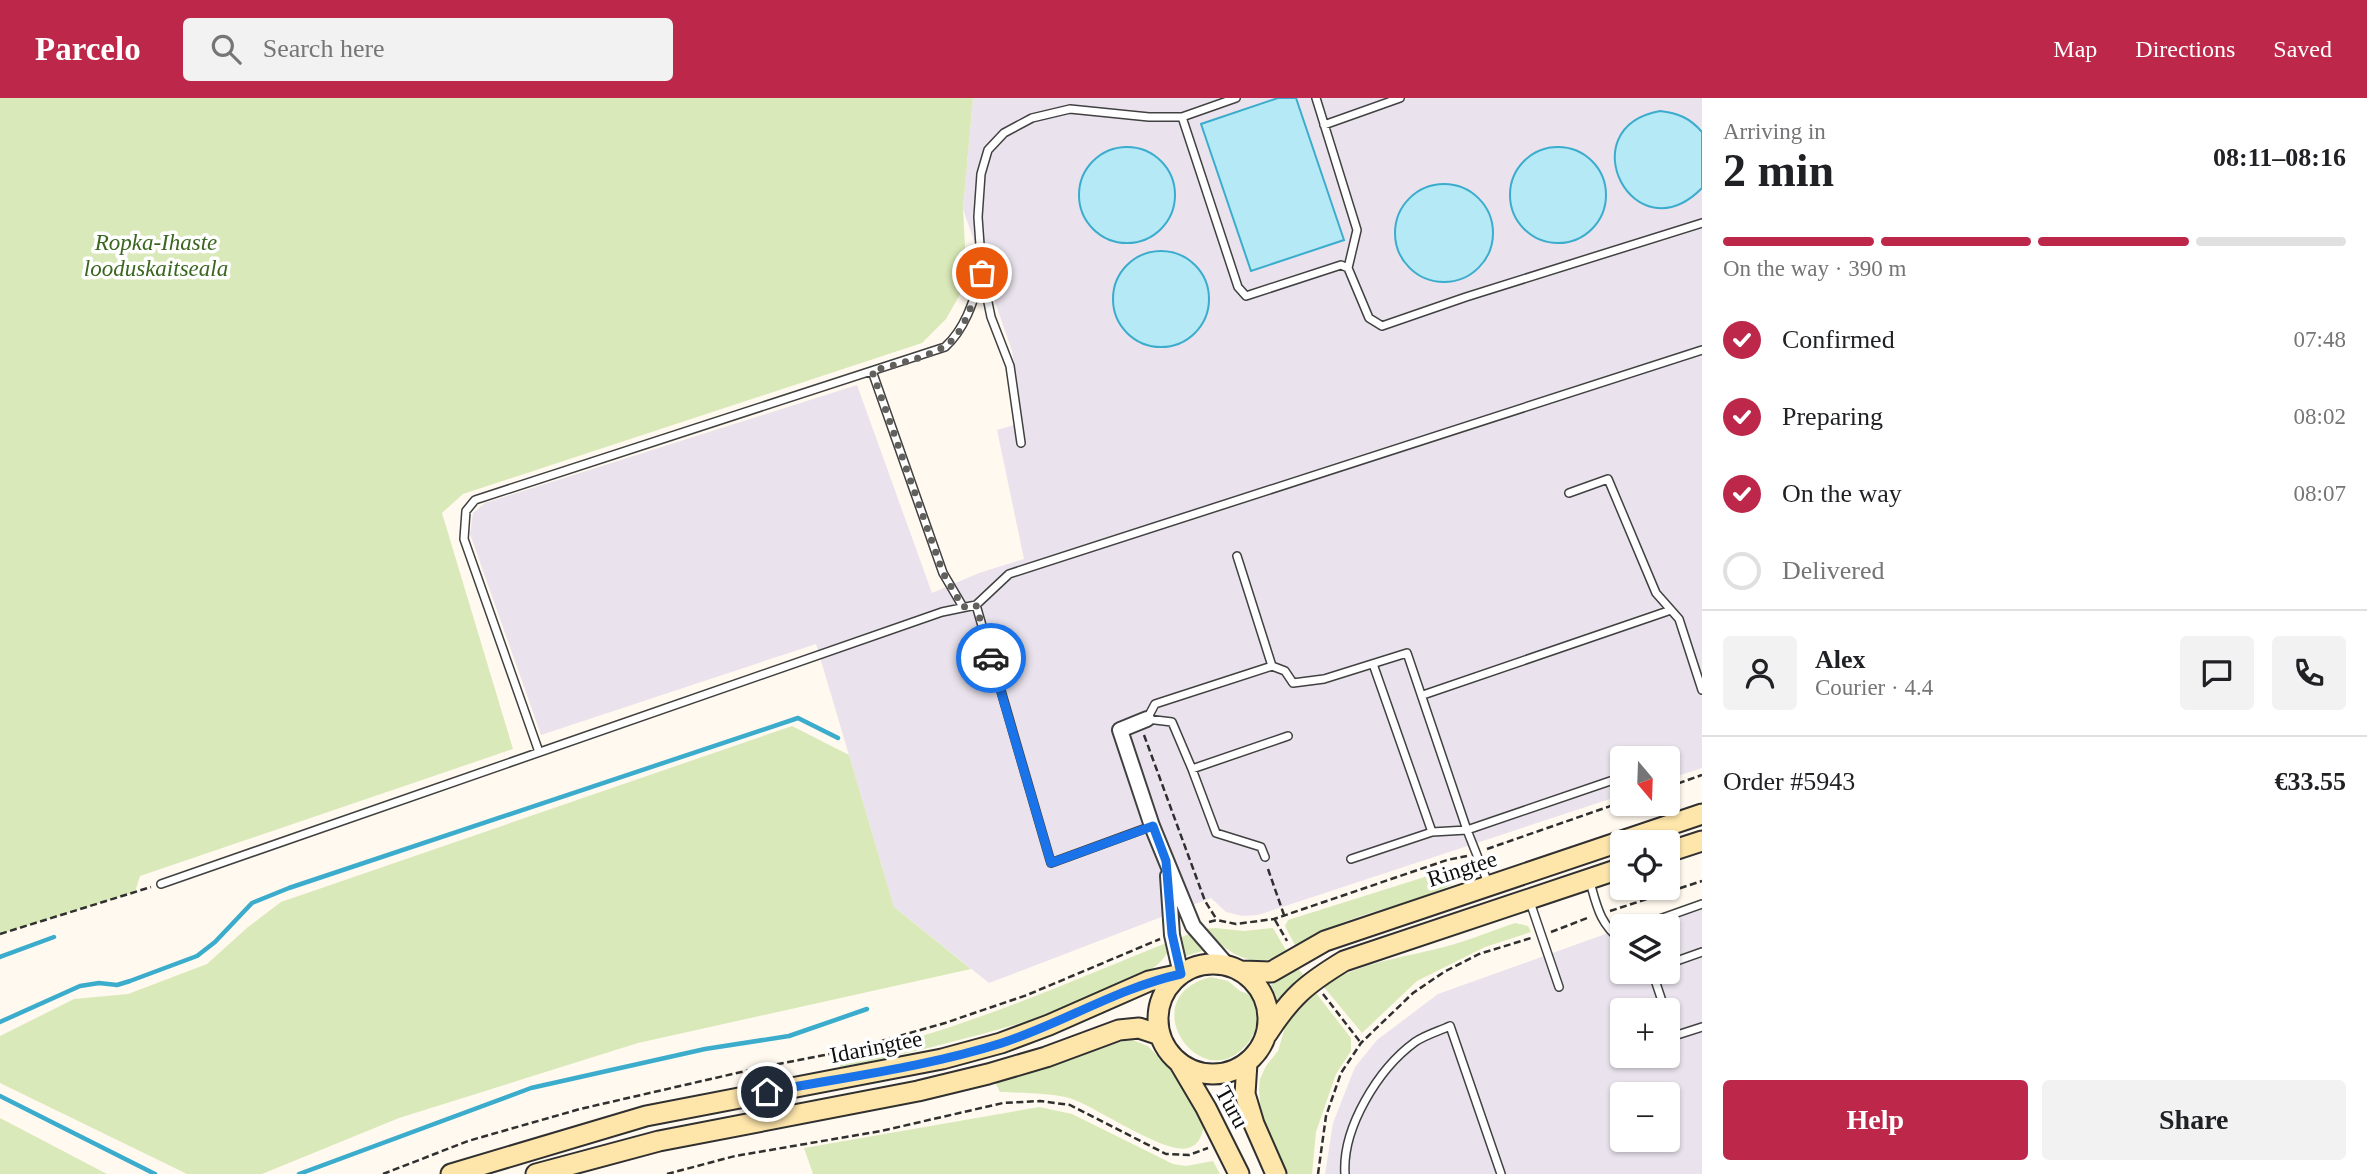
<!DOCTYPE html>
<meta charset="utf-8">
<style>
:root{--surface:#fff;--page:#f2f2f2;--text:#202124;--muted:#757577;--line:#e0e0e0;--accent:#bd2749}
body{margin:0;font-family:Georgia,serif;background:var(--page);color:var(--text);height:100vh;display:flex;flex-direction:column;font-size:26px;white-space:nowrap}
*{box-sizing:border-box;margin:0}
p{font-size:23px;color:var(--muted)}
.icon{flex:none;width:38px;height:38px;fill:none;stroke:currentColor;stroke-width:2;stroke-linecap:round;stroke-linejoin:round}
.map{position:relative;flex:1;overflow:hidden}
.sheet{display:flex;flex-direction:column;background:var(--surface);width:665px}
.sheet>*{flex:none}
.needle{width:46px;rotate:161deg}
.tools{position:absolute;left:1610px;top:648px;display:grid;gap:14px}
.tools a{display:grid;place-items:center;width:70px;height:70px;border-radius:7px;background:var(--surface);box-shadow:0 2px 5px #0004;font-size:35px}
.pin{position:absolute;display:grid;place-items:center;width:60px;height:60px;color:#fff;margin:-30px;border:4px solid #fff;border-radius:50%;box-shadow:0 2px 7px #0007}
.courier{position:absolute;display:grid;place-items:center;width:70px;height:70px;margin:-35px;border:5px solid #1a73e8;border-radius:50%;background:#fff;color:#222;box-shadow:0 2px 9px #0007}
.summary em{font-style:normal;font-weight:700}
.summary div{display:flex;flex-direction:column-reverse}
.summary{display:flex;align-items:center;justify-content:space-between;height:119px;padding:0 21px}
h1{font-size:46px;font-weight:700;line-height:52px}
.bar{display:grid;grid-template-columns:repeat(4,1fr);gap:10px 7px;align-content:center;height:84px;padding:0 21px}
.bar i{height:9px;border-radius:5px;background:var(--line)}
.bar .on{background:var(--accent)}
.bar p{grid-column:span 4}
.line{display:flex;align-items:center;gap:18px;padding:0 21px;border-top:2px solid var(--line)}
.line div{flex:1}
.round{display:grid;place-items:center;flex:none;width:74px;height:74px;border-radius:7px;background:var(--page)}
ol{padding:0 21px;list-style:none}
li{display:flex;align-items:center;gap:21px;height:77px}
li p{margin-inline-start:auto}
li .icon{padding:7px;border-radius:50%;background:var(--accent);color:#fff;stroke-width:4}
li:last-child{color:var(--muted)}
li i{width:38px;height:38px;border:4px solid var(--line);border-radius:50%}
.primary-button{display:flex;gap:14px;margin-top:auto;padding:14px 21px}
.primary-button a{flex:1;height:80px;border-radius:7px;background:var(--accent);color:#fff;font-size:28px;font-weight:700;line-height:80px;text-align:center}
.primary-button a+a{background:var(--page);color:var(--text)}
header{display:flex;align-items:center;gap:42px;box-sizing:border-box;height:98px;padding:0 35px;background:var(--accent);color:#fff}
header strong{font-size:33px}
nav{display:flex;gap:38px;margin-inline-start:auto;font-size:24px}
.search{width:490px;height:63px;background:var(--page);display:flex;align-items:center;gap:18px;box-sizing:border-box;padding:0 24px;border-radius:7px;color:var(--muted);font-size:26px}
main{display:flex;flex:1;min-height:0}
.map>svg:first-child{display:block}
</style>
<header>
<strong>Parcelo</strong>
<div class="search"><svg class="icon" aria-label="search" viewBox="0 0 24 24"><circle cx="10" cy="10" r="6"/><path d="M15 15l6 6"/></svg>Search here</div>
<nav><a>Map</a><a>Directions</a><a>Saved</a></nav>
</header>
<main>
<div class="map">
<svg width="1702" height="1076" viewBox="0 0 1702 1076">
<rect width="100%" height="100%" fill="#fff9ef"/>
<path fill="#eae3ed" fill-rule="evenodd" d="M 973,0 L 1702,0 L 1702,670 L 1668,681 L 1668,660 L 1622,660 L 1622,697 L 1258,817 L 1242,818 L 1226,814 L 1211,800 L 989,885 L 894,809 L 816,546 L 541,637 L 470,436 L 473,415 L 485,405 L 857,287 L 932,495 L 979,475 L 1024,461 L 997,332 L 1022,325 L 1012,253 L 963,111 Z
M 1702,802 L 1702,1076 L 1325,1076 L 1333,1025 L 1355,969 L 1377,942 L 1438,896 L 1622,830 L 1622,873 L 1668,873 L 1668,828 L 1628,828 ZM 1622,912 L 1668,912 L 1668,957 L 1622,957 ZM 1622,996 L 1668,996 L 1668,1041 L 1622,1041 Z"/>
<path fill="#dae9b9" d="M 0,0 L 973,0 L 963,111 L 967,184 L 946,221 L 922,245 L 463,396 L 442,415 L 513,651 L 140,778 L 135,794 L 0,836 Z
M 792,628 L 849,657 L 894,809 L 971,871 L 638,945 L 399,1020 L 262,1076 L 187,1076 L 0,985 L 0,938 L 74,901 L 128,896 L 207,866 L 248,829 L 281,804 Z
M 1469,765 L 1466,779 C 1424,804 1374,810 1330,830 C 1319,835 1308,842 1296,849 L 1285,828 L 1288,822 Z
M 1515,825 L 1528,828 L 1531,834 L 1485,849 L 1417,883 L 1362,935 L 1323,888 C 1361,865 1390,862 1432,852 C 1460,846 1488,834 1515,825 Z
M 1215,830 L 1244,833 L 1273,830 L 1287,854 C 1255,874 1228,856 1204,831 Z
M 1191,835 L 1202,850 L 1202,853 L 1186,858 L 1180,840 Z
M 1166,845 L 1167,855 C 1144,903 897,959 840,969 L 840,959 C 955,935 1057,889 1166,845 Z
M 1297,869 L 1305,879 L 1275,906 L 1268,889 Z
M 1211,879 L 1228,883 L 1240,893 L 1254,898 C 1259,914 1259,931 1248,945 C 1202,1003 1130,899 1211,879 Z
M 1316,895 L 1351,940 L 1351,953 L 1336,976 L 1316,1034 L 1312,1076 L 1288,1076 L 1261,1015 L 1259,992 L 1260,981 L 1266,968 L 1278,953 L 1286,926 Z
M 1130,941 L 1148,948 L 1169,970 L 1205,1025 C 1202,1036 1200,1047 1188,1050 C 1167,1057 1098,1011 1075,1002 C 1057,995 1021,995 1000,994 L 995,984 Z
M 1039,1009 L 1072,1016 L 1173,1066 L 1186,1068 L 1213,1063 L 1220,1076 L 813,1076 L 804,1050 Z
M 0,1020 L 107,1076 L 0,1076 Z"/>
<path fill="#b5e9f6" stroke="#3caccc" stroke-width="2" d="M 1278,0 L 1296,0 L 1344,142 L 1251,173 L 1201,26 Z
M 1660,13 C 1678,15 1690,20 1702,34 L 1702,90 C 1634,159 1568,30 1660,13 Z
M1079 97a48 48 0 1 1 96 0a48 48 0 1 1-96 0Z
M1510 97a48 48 0 1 1 96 0a48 48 0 1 1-96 0Z
M1395 135a49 49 0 1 1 98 0a49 49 0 1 1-98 0Z
M1113 201a48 48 0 1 1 96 0a48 48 0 1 1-96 0Z"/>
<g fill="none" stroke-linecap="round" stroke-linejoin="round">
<path stroke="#3caccc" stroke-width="4.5" d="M 0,859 L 54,839
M 0,924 L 80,888 L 99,885 L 117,887 L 130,883 L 197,858 L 215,844 L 252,805 L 289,790 L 798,620 L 838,640
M 0,998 L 155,1076
M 299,1076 L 531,990 L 705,951 L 789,938 L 867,911"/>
<g stroke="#414141" stroke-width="10">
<path id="lane" d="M 1236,0 L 1182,19 L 1238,189 L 1246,198 L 1341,167 L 1348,170
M 1316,0 L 1357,132 L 1348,170 L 1369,220 L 1382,228 L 1466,199 L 1702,125
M 1324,27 L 1400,0
M 872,273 L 943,475 L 963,509
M 1021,345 L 1010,268 L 991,219 L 982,175 L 978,119 L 981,76 L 988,52 L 1004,35 L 1032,20 L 1070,11 L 1149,19 L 1182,19
M 1569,395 L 1608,381 L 1656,495 L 1679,521 L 1702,592
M 1237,458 L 1272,568 L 1285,573 L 1293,585 L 1324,581 L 1407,555 L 1467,732 L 1488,785
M 1373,566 L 1432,734
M 1272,568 L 1155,606 L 1147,621 L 1172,624 L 1192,671 L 1288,638
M 1423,597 L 1671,512
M 539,654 L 464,441 L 466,413 L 475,402 L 945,249 C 966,230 974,201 982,175
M 1192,671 L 1216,735 L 1261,749 L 1265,759
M 1152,728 L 1051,765 L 976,507 L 1009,476 L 1702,252
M 1351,761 L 1432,734 L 1467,732 L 1622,679
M 1590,784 C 1597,809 1600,826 1622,843
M 161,786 L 942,514 L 976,507
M 1530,804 L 1559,889
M 1640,828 L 1702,806
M 1668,866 L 1702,854
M 1652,873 L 1665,912
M 1668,919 L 1674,938 L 1702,929
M 1345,1076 C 1342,1030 1378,971 1415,944 C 1425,937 1439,933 1450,928 L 1501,1076"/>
</g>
<g stroke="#414141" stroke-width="18">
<path id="street" d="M 1147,621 L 1120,632 L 1152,728 L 1193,828 L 1227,867
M 1168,778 L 1172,837 L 1181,876"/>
</g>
<g stroke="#303030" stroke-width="23">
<path id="secondary" d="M 1668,754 L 1702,743
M1158 921a55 55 0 1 1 110 0a55 55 0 1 1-110 0Z
M 1242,873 L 1271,874 L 1325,843 L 1702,716
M 1267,936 C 1291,899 1306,886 1344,863 L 1622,770
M 1247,965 L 1245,996 L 1254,1026 L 1276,1076
M 1180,966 L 1206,1010 L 1239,1076
M 451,1076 L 646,1018 L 942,961 L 1001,945 L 1049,927 L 1149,883 L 1181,876
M 536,1076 L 659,1043 L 918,993 L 988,976 L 1046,959 L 1119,932 L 1139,930 L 1160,937"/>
</g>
<path stroke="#303030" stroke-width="2.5" stroke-dasharray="7 3.5" stroke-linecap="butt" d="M 1144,637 L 1205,803 L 1217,822
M 1668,689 L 1702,677
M 1487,751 L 1622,704
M 1268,771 L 1284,817
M 1610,813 L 1702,783
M 1275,822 L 1287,843
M 1209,824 L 1217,822 L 1236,826 L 1274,821 L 1447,762 L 1467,758
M 1551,834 L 1590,819
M 0,836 L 151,789
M 1323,896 L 1361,945
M 383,1076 L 468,1043 L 580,1011 L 763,969 L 850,952 L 945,925 L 1027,897 L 1160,841
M 667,1076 L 735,1058 L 881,1033 L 1003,1005 L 1040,1003 L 1070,1007 L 1166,1056 L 1189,1057 L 1208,1050
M 1318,1076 L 1326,1018 L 1341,975 L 1361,945 L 1413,895 L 1444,874 L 1479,856 L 1531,840"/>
<use href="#lane" stroke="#fff" stroke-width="7"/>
<use href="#street" stroke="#fff" stroke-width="14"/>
<use href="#secondary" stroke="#fee6ab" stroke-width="19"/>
</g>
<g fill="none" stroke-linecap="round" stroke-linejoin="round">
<path stroke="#62605d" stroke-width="7" stroke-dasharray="0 12.6" d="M 982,175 C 975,197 965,236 945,248 C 924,261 895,266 872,273 L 943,475 L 963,509 L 976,507 L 991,560"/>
<path stroke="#1a73e8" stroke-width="9" d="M 767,994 C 845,979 926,969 1002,945 C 1063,925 1118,890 1181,876 L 1172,836 L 1166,763 L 1153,728 L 1051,765 L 991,560"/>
</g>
<g text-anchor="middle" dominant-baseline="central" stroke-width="7" stroke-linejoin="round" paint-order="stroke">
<g font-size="23" font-style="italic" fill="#3a661f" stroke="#fff">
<text x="156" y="144">Ropka-Ihaste<tspan x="156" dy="26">looduskaitseala</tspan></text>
</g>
<g font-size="23" fill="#0e0e0e" stroke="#fff">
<text transform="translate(1462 771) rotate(-18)">Ringtee</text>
<text transform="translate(876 949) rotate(-11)">Idaringtee</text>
<text transform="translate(1232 1009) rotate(61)">Turu</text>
</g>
</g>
</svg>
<div class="tools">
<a><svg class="needle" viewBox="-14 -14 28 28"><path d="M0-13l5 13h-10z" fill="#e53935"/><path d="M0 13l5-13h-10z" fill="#757577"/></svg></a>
<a><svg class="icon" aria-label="locate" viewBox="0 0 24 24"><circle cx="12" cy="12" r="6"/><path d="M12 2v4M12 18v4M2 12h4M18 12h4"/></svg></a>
<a><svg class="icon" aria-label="layers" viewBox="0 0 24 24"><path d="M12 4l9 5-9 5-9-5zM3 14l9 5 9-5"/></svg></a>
<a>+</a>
<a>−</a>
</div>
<div class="pin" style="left:982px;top:175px;background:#ea580c"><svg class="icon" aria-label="bag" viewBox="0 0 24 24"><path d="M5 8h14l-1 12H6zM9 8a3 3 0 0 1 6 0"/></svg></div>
<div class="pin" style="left:767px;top:994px;background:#1f2937"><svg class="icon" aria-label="home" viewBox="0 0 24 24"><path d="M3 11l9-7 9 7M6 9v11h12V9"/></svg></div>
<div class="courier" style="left:991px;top:560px"><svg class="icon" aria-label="car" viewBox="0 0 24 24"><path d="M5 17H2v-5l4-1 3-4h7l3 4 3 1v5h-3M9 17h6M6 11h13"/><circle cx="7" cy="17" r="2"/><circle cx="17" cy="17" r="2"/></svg></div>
</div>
<section class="sheet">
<div class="summary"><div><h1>2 min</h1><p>Arriving in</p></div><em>08:11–08:16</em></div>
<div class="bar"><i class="on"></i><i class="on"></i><i class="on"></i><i></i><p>On the way · 390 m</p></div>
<ol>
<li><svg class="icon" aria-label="check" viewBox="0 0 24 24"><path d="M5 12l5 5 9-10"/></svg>Confirmed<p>07:48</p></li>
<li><svg class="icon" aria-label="check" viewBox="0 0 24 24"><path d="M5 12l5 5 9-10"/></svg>Preparing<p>08:02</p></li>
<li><svg class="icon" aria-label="check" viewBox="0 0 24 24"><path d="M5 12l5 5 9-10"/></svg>On the way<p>08:07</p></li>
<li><i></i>Delivered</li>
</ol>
<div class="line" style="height:126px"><a class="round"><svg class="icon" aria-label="person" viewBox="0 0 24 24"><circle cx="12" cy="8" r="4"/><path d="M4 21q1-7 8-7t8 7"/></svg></a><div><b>Alex</b><p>Courier · 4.4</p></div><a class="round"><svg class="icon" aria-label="chat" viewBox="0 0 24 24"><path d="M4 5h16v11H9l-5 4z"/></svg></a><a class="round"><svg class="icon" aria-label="phone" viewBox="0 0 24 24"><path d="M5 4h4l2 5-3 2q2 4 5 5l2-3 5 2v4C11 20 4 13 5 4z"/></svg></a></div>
<div class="line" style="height:91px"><div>Order #5943</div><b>€33.55</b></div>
<div class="primary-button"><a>Help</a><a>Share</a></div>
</section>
</main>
